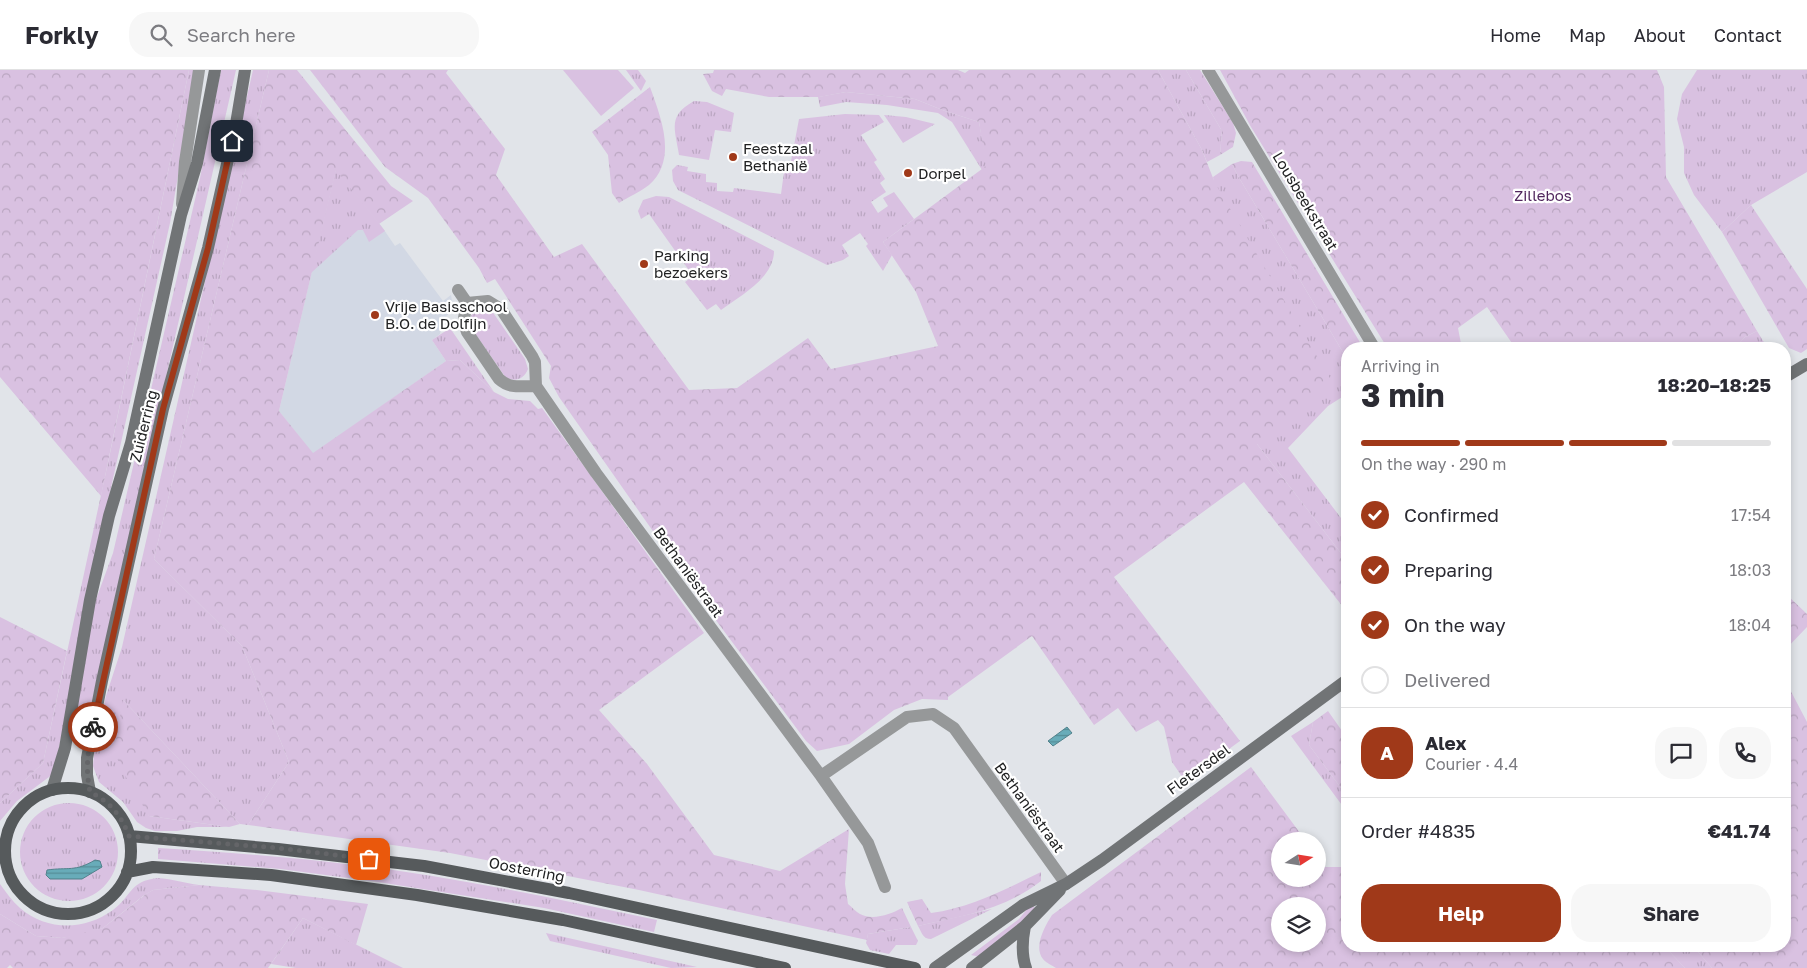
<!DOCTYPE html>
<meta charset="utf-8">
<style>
:root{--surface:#fff;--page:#f7f7f7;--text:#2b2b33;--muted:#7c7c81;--line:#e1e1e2;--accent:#a03919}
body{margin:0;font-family:"Golos Text",sans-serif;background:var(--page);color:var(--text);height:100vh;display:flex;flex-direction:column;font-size:19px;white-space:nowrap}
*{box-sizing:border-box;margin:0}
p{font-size:16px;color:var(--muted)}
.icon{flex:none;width:28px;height:28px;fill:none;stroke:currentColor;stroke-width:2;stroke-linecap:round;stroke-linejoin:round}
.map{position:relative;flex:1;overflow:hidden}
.panel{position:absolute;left:1341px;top:272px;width:450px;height:610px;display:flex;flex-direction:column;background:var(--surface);border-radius:20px;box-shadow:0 2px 8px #0003}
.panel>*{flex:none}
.needle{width:32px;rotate:78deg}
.controls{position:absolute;left:1271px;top:762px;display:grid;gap:10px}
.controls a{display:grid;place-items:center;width:55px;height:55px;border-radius:50%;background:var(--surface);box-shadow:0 2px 8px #0003;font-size:25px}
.pin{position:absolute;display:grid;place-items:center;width:42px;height:42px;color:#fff;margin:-21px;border-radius:10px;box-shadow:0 2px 8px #0006}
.courier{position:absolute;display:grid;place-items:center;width:50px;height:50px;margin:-25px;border:4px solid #a03919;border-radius:50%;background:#fff;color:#222;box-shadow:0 1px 6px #0007}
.head em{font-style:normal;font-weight:700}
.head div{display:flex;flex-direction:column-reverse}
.head{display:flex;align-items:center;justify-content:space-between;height:85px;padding:0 20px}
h1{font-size:32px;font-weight:700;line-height:38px}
.bar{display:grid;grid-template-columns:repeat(4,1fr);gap:8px 5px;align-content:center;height:60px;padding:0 20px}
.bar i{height:6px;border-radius:4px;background:var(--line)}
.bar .current{background:var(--accent)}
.bar p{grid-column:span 4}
.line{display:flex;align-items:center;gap:12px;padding:0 20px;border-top:1px solid var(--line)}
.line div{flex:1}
.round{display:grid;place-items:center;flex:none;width:52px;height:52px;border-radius:20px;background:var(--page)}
ol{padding:0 20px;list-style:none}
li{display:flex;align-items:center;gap:15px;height:55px}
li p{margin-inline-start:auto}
li .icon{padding:5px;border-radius:50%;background:var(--accent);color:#fff;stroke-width:4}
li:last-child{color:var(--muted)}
li i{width:28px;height:28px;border:2px solid var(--line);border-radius:50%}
.action{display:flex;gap:10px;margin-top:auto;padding:10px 20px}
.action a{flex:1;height:58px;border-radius:20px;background:var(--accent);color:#fff;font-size:20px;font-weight:700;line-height:58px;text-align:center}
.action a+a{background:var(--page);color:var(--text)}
header{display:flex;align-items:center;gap:30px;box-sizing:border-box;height:70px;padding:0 25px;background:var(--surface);border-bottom:1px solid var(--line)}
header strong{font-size:24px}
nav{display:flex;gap:28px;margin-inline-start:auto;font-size:18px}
.search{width:350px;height:45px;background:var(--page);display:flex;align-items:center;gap:12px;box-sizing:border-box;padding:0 18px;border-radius:20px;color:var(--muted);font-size:19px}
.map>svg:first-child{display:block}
</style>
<header>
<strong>Forkly</strong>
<div class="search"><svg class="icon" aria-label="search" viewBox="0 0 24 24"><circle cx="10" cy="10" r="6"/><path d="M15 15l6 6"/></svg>Search here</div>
<nav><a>Home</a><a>Map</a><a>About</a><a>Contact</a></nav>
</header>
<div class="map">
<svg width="1807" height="898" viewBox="0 0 1807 898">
<defs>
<pattern id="grass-tufts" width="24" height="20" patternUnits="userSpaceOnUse" patternTransform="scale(1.25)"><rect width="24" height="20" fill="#d9c1e1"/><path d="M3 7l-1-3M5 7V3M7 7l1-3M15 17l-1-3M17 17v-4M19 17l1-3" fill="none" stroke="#baa6c1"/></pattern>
<pattern id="forest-crowns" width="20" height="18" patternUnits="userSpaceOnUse" patternTransform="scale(1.25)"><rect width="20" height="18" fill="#d9c1e1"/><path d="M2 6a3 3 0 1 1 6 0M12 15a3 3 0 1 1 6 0" fill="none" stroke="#baa6c1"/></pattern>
<pattern id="water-rules" width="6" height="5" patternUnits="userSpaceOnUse" patternTransform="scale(1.25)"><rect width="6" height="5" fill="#68acb9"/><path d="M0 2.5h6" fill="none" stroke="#558c96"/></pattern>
</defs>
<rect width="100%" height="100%" fill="#e1e4e9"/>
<path fill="#d2d8e4" d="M 336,99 L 382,157 L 395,176 L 400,173 L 443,231 L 451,225 L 453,237 L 452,241 L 443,249 L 440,264 L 432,270 L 446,291 L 313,384 L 279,341 Z"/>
<path fill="url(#grass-tufts)" d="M 189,0 L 196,0 L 170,153 L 104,449 L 56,693 L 53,703 L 49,707 L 17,731 L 0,751 L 0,733 L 43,693 L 109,388 Z
M 221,0 L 236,0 L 84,666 L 73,662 L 94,535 L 113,483 L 200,108 Z
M 253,0 L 269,0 L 154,489 L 242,576 L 289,692 L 248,755 L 240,754 L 123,630 L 149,746 L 229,757 L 197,757 L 177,761 L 155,761 L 146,758 L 137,752 L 123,732 L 99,712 L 93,696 L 95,674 L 106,626 L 122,577 Z
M 626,0 L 638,0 L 646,11 L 641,21 Z
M 1158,0 L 1186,0 L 1222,61 L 1220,85 L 1207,92 L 1202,80 Z
M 1697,0 L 1807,0 L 1807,102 L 1751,135 L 1722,162 L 1694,125 L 1684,103 L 1684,77 L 1677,49 L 1682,24 Z
M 846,22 L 915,29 L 945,41 L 979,52 L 987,96 L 982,100 L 952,52 L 938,43 L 887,35 L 846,32 L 820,37 L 818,27 Z
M 694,31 L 707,32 L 734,43 L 731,62 L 715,60 L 709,90 L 679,85 C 675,59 667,46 694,31 Z
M 845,44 L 879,45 L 884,52 L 861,65 L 877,90 L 874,92 L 885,109 L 880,113 L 886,122 L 871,132 L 878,143 L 888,136 L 883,128 L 894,122 L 914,149 L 883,172 L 892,185 L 883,201 L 866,176 L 868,174 L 860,163 L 842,175 L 849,186 L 843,190 L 827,195 L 678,120 L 673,111 L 672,100 L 677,95 L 688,97 L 687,101 L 706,104 L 706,112 L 717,113 L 717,121 L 733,122 L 734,118 L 781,124 L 784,102 L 789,102 L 799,49 Z
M 884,45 L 906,47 L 935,54 L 903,73 Z
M 1232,94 L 1238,106 L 1347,289 L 1347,324 L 1328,336 L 1288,378 L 1347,456 L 1347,491 L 1257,374 L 1213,107 Z
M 336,99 L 385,161 L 369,172 L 363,160 L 358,160 L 311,203 Z
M 656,126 L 669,127 L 774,181 C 774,208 740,226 721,240 L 716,234 L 707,240 L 685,212 L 693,206 L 649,144 L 641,149 L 638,141 L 643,130 Z
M 479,238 L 490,240 L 494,244 L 525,289 L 528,299 C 524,309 516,312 506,308 L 472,259 L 469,249 L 475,240 Z
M 450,258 L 494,322 L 460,290 L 446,291 L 432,270 Z
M 1757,261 L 1768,279 L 1734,279 L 1745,267 Z
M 1313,652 L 1309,675 L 1347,726 L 1347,742 L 1291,666 Z
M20 782a49 49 0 1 1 98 0a49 49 0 1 1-98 0Z
M 158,778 C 224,782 289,787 354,795 C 456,807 557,829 657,850 L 654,862 L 544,838 L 378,812 L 281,799 L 158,789 Z
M 158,808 C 173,809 185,813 199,815 L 153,820 L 143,826 L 103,858 L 80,865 L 62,868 L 36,866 L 0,844 L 0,814 C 6,822 12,831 20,838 C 47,861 84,861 113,840 C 132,826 129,811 158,808 Z
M 1034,836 L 1035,840 L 980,887 L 971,885 L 1019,849 L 1028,838 Z
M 992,839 L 931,869 C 923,869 922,863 918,856 Z
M 303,848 L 403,898 L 296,898 L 271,894 Z
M 911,857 L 918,871 L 916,875 L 896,875 L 889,884 L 870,880 L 866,873 L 868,864 Z
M 546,863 L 697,897 L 671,898 L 550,871 Z
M 1664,876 L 1693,876 L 1712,898 L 1685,898 Z"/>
<path fill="url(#forest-crowns)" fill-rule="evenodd" d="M 0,0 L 189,0 L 101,426 L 0,307 Z
M 269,0 L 297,0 L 391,116 L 413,131 L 379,154 L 336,100 L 279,341 L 313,383 L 446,291 L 460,290 L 494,322 L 508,329 L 530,331 L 538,339 L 542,338 L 704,563 L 599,640 L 647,694 L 714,785 L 780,801 L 849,759 L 845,814 L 848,834 C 852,837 856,842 860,844 C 873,851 891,844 902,838 L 911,857 L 868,864 L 867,870 L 639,820 L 450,783 L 248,755 L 289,692 L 242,576 L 154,489 Z
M 310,0 L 448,0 L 446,3 L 505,79 L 496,105 L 554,187 L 582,174 L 689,320 L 737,318 L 808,268 L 831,299 L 938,276 L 916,222 L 883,172 L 986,96 L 979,52 L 945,41 L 915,29 L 846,22 L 819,27 L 769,27 L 726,19 L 722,26 L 712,21 L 703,4 L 713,3 L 714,0 L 958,0 L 965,3 L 969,0 L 1158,0 L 1202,80 L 1215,113 L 1331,310 L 1257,374 L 1347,491 L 1347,542 L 1244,412 L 1114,507 L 1240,671 L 1185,711 L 1172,692 L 1164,657 L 1158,650 L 1136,662 L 1118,638 L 1094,655 L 1032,566 L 948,627 L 948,630 L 922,629 L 894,640 L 849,674 L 817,681 L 806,671 L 706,537 L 559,327 L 549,308 L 551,296 L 495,209 L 487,213 L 479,198 L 428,128 L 385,97 Z
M 1186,0 L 1200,0 L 1233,53 L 1236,63 L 1233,77 L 1220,85 L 1222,61 Z
M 1220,0 L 1657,0 L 1664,17 L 1666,107 L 1757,261 L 1745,267 L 1734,279 L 1516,279 L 1487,237 L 1458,258 L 1462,279 L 1388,279 L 1251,57 Z
M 650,17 C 661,48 678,89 649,115 C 640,122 628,127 619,133 L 612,123 L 608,85 L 592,62 Z
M 1241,91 L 1252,92 L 1364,279 L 1348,279 L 1347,289 L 1238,106 L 1232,94 Z
M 1751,135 L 1807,219 L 1807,279 L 1801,283 L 1789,278 L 1722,162 Z
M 1785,523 L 1807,544 L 1807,557 L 1785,580 Z
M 0,547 L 67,581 L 43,693 L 0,733 Z
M 1785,610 L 1807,652 L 1807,898 L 1712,898 L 1693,876 L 1785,876 Z
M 123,630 L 240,754 L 229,757 L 149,746 L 123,702 L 114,681 Z
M 1328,641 L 1347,668 L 1347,726 L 1309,675 L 1313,652 Z
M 1251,697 L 1306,771 L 1280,771 L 1280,809 L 1318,809 L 1318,786 L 1325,797 L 1347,797 L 1348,876 L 1664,876 L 1685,898 L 1056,898 C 1053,896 1046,893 1043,889 C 1033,877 1045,856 1052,845 ZM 1280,836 L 1318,836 L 1318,874 L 1280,874 Z
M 1041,802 L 1041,811 C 1004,840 963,846 918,856 L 907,832 L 922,829 L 931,843 C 970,838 1006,819 1041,802 Z
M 199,815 L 257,820 L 368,834 L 356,875 L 303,848 L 268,898 L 13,898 L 10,895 L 7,898 L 0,898 L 0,844 L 36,866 L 62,868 L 103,858 L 146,824 L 153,820 Z"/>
<path fill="#d9c1e1" d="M 563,0 L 618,0 L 634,18 L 601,46 Z"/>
<path fill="url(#water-rules)" stroke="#52828c" d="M 1067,657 L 1072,663 L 1053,676 L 1048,671 Z
M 95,790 L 100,791 L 102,797 L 82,809 L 50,809 L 46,805 L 47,800 C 68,797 75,802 95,790 Z"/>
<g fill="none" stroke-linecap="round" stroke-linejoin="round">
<path stroke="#969899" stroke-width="12" d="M 1208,0 L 1375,279
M 182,134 L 185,92 L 199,0
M 458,220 L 467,233
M 536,316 C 521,316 510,319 499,309 L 467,262 L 465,256 L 464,248 L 467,233 L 488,231 L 501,239 L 532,286 L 535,292 L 536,316 L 596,403 L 821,706 L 868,773 L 885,817
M 821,706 L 907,647 L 933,644 L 954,658 L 1066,814"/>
<path stroke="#717476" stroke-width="12" d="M 1785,307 L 1807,294
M 52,720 L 65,678 L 90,530 L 109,446 L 131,373 L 181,145 L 197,93 L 215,0
M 90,722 L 87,705 L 87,688 L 102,611 L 163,339 L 208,178 L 236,54 L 245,0
M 1025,856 C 1022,871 1021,884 1026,898
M 935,898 L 1023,835 L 1066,814 L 1102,790 L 1348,609
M 972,898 L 1025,856 L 1060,820"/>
<path stroke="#565a5c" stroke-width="12" d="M5 781a63 63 0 1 1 126 0a63 63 0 1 1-126 0Z
M 129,766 L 278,779 L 424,796 L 569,823 L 915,898
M 127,802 L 153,797 L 271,805 L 417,825 L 563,850 L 785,898"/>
</g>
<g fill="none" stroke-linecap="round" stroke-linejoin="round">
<path stroke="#646568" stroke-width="5" stroke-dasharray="0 9" d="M 93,657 C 88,681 85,697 90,722 C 110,732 121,745 129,766 L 278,778 L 369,789"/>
<path stroke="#a03919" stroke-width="6" d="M 93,657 L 163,339 L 208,178 L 232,71"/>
</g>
<g fill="#a03919" stroke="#fff" stroke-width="2">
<circle cx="733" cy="87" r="5"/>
<circle cx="908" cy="103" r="5"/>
<circle cx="644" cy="194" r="5"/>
<circle cx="375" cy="245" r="5"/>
</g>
<g text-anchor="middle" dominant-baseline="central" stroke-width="4.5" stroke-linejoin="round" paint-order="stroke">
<g font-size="15" fill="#202122" stroke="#fff" text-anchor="start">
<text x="743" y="78">Feestzaal<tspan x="743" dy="17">Bethanië</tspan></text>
<text x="918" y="103">Dorpel</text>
<text x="654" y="185">Parking<tspan x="654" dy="17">bezoekers</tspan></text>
<text x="385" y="236">Vrije Basisschool<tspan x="385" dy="17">B.O. de Dolfijn</tspan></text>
</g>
<g font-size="15" fill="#50265d" stroke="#fff">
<text x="1543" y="125">Zillebos</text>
</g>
<g font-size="15" fill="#202122" stroke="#fff">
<text transform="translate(1306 131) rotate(59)">Lousbeekstraat</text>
<text transform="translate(143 356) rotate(-76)">Zuiderring</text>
<text transform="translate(689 502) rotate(54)">Bethaniëstraat</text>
<text transform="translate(1198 699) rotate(-36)">Fletersdel</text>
<text transform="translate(1030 737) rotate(54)">Bethaniëstraat</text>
<text transform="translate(527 799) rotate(11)">Oosterring</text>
</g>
</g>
</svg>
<div class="controls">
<a><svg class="needle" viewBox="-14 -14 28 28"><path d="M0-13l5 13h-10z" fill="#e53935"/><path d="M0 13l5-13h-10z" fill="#7c7c81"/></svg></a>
<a><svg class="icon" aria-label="layers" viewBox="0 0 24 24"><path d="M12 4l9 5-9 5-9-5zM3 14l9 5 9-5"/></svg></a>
</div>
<div class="pin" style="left:369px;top:789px;background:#ea580c"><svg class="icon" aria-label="bag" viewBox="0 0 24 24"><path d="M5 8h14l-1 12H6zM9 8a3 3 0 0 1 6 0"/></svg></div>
<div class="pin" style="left:232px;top:71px;background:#1f2937"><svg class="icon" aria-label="home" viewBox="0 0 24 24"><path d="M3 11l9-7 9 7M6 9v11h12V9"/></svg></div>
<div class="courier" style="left:93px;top:657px"><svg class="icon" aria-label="bike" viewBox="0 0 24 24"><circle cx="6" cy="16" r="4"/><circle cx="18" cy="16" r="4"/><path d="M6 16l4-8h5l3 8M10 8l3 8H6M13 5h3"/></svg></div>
<section class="panel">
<div class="head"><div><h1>3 min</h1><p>Arriving in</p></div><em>18:20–18:25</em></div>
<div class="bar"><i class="current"></i><i class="current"></i><i class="current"></i><i></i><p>On the way · 290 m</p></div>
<ol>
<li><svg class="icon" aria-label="check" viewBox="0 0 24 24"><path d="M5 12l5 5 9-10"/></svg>Confirmed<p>17:54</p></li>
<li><svg class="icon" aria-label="check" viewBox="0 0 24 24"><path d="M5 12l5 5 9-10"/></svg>Preparing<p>18:03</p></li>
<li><svg class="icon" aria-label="check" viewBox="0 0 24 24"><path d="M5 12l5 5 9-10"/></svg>On the way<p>18:04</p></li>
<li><i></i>Delivered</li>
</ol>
<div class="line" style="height:90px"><b class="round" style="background:var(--accent);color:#fff">A</b><div><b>Alex</b><p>Courier · 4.4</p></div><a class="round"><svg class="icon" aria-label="chat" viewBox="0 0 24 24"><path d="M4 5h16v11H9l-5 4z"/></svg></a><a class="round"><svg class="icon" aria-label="phone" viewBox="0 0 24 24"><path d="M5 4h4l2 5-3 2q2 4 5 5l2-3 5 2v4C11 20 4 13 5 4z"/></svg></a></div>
<div class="line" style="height:65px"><div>Order #4835</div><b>€41.74</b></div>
<div class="action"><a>Help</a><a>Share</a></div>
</section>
</div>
